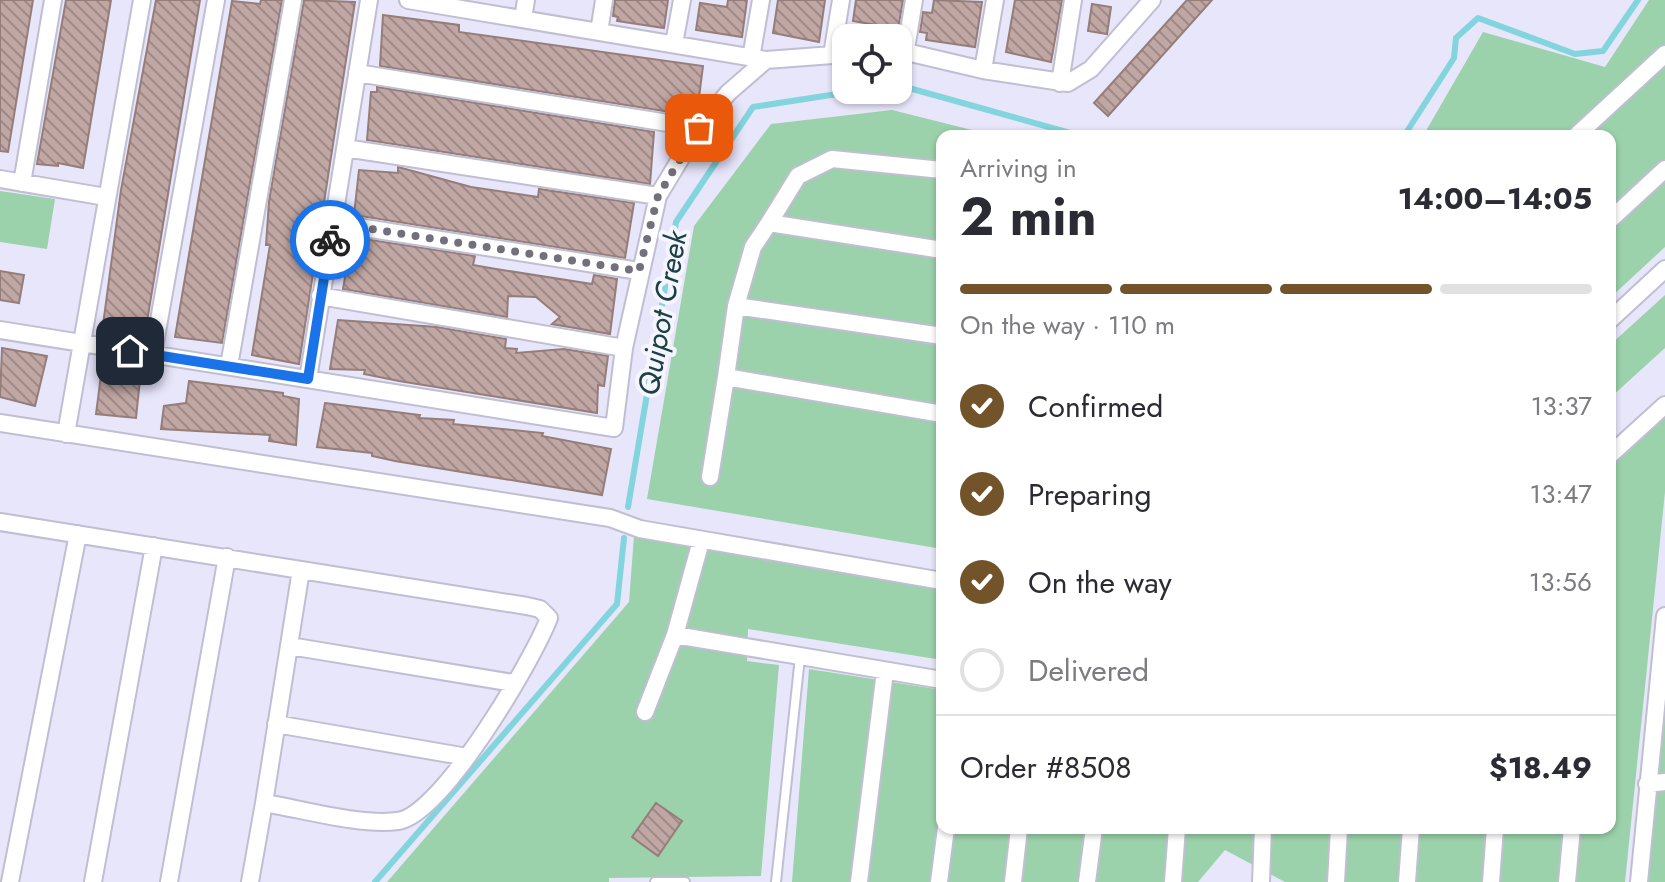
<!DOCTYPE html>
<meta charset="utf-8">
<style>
:root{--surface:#fff;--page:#f7f7f7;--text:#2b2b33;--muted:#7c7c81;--line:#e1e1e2;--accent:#735329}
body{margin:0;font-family:Jost,sans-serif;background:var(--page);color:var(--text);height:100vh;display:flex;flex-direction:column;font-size:30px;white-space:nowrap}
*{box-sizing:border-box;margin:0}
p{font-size:26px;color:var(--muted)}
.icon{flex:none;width:44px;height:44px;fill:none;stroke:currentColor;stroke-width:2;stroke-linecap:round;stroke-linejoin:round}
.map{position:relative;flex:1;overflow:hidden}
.sheet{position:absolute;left:936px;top:130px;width:680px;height:704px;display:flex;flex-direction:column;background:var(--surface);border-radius:16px;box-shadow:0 2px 6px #0004}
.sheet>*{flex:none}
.tools{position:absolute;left:832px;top:24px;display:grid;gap:16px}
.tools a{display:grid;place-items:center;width:80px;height:80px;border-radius:16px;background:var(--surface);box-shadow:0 2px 6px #0004;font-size:40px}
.pin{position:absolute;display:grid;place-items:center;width:68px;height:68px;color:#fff;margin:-34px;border-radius:16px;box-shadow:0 4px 12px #0006}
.courier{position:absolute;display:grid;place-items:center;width:80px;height:80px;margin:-40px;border:6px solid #1a73e8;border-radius:50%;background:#fff;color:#222;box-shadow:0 2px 10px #0007}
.head em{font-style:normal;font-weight:700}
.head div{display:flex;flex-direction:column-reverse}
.head{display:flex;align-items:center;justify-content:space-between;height:136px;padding:0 24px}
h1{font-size:52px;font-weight:700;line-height:60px}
.bar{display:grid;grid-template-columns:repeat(4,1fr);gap:12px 8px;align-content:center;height:96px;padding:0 24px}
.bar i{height:10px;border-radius:6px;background:var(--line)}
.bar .current{background:var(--accent)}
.bar p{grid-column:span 4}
.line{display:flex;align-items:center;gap:20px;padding:0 24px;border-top:2px solid var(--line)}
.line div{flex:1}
ol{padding:0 24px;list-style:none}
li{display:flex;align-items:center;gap:24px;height:88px}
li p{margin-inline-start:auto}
li .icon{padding:8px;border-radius:50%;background:var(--accent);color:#fff;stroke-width:4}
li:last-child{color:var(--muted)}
li i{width:44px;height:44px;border:4px solid var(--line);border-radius:50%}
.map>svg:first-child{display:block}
</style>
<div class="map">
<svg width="1665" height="882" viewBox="0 0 1665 882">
<defs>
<pattern id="building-back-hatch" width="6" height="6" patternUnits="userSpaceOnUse" patternTransform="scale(2)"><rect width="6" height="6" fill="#c0a7a4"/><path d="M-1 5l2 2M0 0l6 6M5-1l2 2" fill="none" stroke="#9d8987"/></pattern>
</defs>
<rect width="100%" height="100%" fill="#e8e6fb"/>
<path fill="#9bd2ab" d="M 1649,0 L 1665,0 L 1665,247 L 1610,298 L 1610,136 L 1423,136 L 1483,32 L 1605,67 Z
M 892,110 L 996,136 L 942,136 L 942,549 L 647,499 L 694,226 L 771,124 Z
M 0,191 L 55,199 L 47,249 L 0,242 Z
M 1665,295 L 1665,348 L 1610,398 L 1610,345 Z
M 1665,411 L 1665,492 L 1625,882 L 1285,882 L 1225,850 L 1198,882 L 792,882 L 809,669 L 942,690 L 942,828 L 1610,828 L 1610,460 Z
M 634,536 L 942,588 L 942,660 L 748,629 L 747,661 L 779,665 L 761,876 L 609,878 L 609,882 L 387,882 L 629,602 Z
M 1665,710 L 1665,882 L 1648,882 Z"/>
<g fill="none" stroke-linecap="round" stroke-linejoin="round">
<path stroke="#82d4dd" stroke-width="6" d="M 898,85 L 1081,136
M 1404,136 L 1454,58 L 1456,38 L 1478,18 L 1575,54 L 1603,51 L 1638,0
M 628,507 L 676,222 L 753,107 L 863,90
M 375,882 L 617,604 L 624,538"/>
</g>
<path fill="url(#building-back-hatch)" stroke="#957e7a" stroke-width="2" d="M 0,0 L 33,0 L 8,152 L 0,151 Z
M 66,0 L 111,0 L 83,168 L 58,163 L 58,166 L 37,164 Z
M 156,0 L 200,0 L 144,340 L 129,338 L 130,330 L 103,325 L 121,190 Z
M 261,0 L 282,0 L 222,343 L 175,337 L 232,1 L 260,4 Z
M 304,0 L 355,2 L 299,364 L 252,355 L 270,245 L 266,245 L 269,201 Z
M 615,0 L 668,0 L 664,28 L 617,21 L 618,17 L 613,16 Z
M 728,0 L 747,0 L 742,37 L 696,30 L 700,3 L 727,7 Z
M 778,0 L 825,0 L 819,42 L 773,33 Z
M 856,0 L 903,0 L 898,29 L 853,21 Z
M 934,0 L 982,2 L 975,47 L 926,40 L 927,33 L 920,32 L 923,12 L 932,13 Z
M 1015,0 L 1062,0 L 1051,62 L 1006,52 Z
M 1187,0 L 1212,0 L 1108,116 L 1094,103 Z
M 1092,4 L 1111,7 L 1107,34 L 1088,31 Z
M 383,15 L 459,25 L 459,32 L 703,66 L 697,113 L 695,116 L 380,66 Z
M 377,87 L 654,132 L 650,184 L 367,140 L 371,92 L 377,92 Z
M 398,167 L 471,187 L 538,197 L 539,189 L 634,203 L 625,258 L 354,215 L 359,170 L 398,173 Z
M 352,237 L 475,256 L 473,265 L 496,269 L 592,284 L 594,275 L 617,279 L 610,334 L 552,324 L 560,317 L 536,297 L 508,296 L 507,317 L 343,289 Z
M 0,271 L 24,275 L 19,303 L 0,300 Z
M 338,320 L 437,327 L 506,339 L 505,348 L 517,349 L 516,353 L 564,349 L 608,356 L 604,386 L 598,385 L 597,413 L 399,381 L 364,374 L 365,370 L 330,369 Z
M 2,348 L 47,356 L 35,406 L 0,397 Z
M 102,367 L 141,370 L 136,418 L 96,414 Z
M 189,381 L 283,393 L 283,396 L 299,399 L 296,445 L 269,441 L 270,435 L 161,429 L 164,406 L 186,403 Z
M 325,403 L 420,415 L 419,418 L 454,420 L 453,424 L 543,433 L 542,436 L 611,449 L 602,495 L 395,461 L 372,456 L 372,453 L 317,447 Z
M 656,803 L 682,821 L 658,856 L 632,837 Z"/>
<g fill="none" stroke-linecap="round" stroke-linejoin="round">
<g stroke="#c0bed2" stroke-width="12">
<path id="service" d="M 655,882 L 685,882
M 776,882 L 800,657"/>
</g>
<g stroke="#c0bed2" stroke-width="20">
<path id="minor" d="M 408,0 L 766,60
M 523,19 L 526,0
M 599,32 L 604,0
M 674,44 L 682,0
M 906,49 L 914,0
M 898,50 L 983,70 L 1068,83 L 1091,69 L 1152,0
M 832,55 L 841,0
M 751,58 L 761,0
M 983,70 L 995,0
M 357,73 L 699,128
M 1060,83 L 1073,0
M 1576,136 L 1665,54
M 345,148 L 658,196
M 0,179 L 106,197
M 22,183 L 53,0
M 1610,220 L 1665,169
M 333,223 L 639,271
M 769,223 L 798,176 L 832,159 L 942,170
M 942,250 L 769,223 L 753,247 L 736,306 L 942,336
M 320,296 L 624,348
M 736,306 L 726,377 L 942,414
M 1610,320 L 1665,269
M 0,330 L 614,428 L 624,348 L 658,196 L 699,128 L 728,93 L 766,60 L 846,54
M 153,354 L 216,0
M 229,366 L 293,0
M 308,379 L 369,0
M 0,423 L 610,518 L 640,529 L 942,581
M 66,434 L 142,0
M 1610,455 L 1665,405
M 710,477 L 726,377
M 0,522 L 301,570
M 675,635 L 942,680
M 290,646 L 513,683
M 645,712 L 675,635 L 701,541
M 276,724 L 467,757
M 1647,784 L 1665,782
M 10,882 L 78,534
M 93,882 L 154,546
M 169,882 L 227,557
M 250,882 L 264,803 C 302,809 360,826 398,821 C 442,815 533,660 549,618 L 540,609 L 527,606 L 301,570 L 264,803
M 859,882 L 885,671
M 939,882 L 946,828
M 1013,882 L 1019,828
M 1087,882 L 1094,828
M 1173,882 L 1177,828
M 1261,882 L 1263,828
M 1336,882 L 1339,828
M 1407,882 L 1411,828
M 1491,882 L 1495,828
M 1567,882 L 1572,828
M 1639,882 L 1665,616"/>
</g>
<use href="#service" stroke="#fff" stroke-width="8"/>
<use href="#minor" stroke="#fff" stroke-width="16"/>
</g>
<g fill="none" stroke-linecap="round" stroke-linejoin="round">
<path stroke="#72707d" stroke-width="8" stroke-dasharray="0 14.4" d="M 330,240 L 333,223 L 639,271 L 658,196 L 699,128"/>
<path stroke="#1a73e8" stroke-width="10" d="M 130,351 L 308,379 L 330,240"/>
</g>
<g text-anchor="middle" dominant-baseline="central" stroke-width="8" stroke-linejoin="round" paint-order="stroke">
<g font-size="30" font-style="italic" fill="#1a4146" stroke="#f6f5fd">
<text transform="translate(662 313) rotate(-80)">Quipot Creek</text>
</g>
</g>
</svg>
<div class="tools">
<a><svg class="icon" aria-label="locate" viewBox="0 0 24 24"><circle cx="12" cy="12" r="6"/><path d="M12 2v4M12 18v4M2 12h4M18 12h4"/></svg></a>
</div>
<div class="pin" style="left:699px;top:128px;background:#ea580c"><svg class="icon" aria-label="bag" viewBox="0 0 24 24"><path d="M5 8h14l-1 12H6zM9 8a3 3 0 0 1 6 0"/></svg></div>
<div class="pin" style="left:130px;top:351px;background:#1f2937"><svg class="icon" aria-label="home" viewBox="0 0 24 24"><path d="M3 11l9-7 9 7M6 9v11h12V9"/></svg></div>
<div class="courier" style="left:330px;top:240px"><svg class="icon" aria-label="bike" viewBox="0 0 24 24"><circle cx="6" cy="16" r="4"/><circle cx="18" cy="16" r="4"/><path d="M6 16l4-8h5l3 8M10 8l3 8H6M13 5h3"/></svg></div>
<section class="sheet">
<div class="head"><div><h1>2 min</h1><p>Arriving in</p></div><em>14:00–14:05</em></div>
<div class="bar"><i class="current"></i><i class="current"></i><i class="current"></i><i></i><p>On the way · 110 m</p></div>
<ol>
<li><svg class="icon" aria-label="check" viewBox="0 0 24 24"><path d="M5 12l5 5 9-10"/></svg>Confirmed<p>13:37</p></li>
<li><svg class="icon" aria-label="check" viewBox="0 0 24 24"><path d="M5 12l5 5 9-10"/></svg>Preparing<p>13:47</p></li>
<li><svg class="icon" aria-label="check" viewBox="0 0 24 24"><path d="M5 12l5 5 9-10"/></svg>On the way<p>13:56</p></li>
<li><i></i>Delivered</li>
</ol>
<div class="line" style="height:104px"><div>Order #8508</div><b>$18.49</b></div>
</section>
</div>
